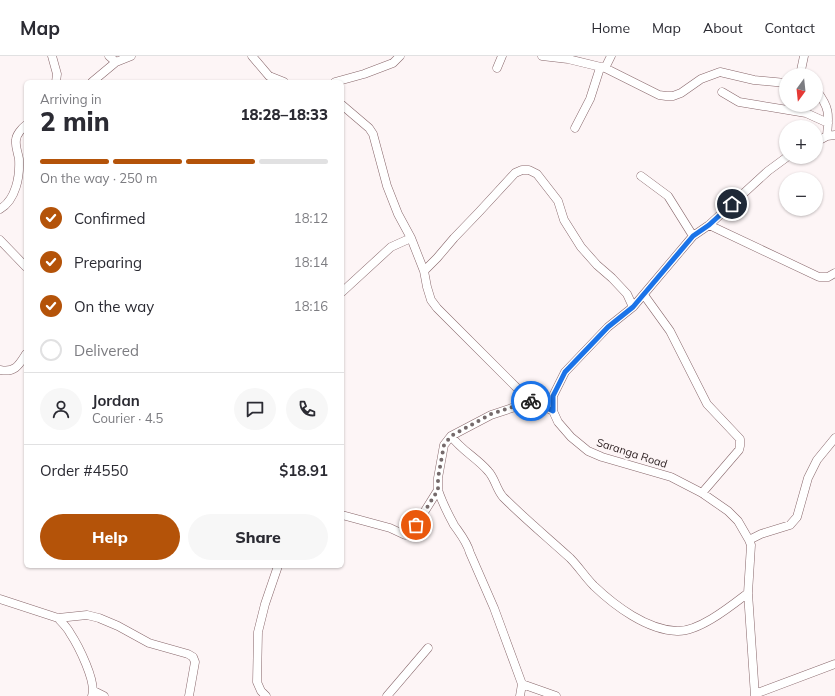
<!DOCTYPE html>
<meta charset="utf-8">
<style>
:root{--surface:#fff;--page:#f7f7f7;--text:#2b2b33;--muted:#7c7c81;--line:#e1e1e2;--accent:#b45309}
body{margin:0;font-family:Mulish,sans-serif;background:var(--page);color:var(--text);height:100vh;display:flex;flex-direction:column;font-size:15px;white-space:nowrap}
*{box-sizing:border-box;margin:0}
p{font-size:13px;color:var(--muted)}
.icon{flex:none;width:22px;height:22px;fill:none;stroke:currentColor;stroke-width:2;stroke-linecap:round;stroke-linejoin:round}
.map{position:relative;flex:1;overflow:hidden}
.details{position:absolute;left:24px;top:24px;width:320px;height:488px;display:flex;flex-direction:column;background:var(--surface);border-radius:6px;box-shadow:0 1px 3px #0004}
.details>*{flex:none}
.needle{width:26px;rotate:195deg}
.fabs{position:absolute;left:779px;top:12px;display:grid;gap:8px}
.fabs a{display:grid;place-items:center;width:44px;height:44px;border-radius:50%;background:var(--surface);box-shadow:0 1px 3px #0004;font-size:20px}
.pin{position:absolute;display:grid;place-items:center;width:34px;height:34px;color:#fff;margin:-17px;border:2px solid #fff;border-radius:50%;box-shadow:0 1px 4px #0007}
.courier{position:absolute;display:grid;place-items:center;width:40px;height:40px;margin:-20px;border:3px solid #1a73e8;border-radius:50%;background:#fff;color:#222;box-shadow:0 1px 5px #0007}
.overview em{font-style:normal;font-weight:800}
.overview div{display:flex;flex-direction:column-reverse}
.overview{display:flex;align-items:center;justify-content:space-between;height:68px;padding:0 16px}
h1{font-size:26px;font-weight:800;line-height:30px}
.bar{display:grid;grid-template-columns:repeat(4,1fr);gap:6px 4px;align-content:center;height:48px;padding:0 16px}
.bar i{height:5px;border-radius:3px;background:var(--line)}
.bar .on{background:var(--accent)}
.bar p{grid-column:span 4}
.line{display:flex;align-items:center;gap:10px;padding:0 16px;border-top:1px solid var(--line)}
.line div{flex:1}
.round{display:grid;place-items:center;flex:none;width:42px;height:42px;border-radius:21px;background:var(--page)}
ol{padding:0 16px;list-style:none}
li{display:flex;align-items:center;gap:12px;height:44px}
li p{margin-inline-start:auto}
li .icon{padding:4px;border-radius:50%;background:var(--accent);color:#fff;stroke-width:4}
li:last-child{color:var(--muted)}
li i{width:22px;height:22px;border:2px solid var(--line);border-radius:50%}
.button{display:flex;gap:8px;margin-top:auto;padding:8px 16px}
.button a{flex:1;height:46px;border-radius:24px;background:var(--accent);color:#fff;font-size:16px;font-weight:800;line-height:46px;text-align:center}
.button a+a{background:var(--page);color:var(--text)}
header{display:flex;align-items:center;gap:24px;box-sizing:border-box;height:56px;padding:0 20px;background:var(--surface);border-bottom:1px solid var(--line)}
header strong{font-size:19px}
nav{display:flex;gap:22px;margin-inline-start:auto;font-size:14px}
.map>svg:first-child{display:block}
</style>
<header>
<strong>Map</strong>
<nav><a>Home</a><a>Map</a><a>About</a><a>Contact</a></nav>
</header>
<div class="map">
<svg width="835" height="640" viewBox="0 0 835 640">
<rect width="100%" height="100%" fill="#fdf5f6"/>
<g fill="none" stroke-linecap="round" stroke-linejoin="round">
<g stroke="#87666a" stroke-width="9">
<path id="minor" d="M 52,0 L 57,18 L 56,26
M 109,0 L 116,6 L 131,0
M 252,0 L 269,20 L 284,26
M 542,0 L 568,3 L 605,12 L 659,39 L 666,40 L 673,40 L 681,37 L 701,23 L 720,16 L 754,24 L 786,27
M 497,12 L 502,0
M 605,12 L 611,0
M 800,19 L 804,0
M 92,26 L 116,6
M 335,26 L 364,18 L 393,7 L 400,0
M 816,34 C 830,52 829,58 827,80
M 722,36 L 739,46 L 806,57 L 828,67
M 342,49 L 369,72 L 373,78 L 387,130 L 398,158 L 411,182 L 424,215 L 427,231 L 431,244 L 437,252 L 523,338 L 533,345 L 553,355
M 575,72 L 590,43 L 600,12
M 816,86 L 827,80 L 835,79
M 641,120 L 668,140 L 693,180
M 0,153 C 16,144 20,120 19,103 C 18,97 15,90 16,84 C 16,79 22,72 26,69
M 709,169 L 819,221 L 828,221 L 835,217
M 0,184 L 26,211
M 424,215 L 437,202 L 454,182 L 479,156 L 515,117 L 522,114 L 529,114 L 537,118 L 558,145 L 564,164 L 581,191 L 597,209 L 612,222 L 627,238 L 633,251
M 342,236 L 391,191 L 411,182
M 644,239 L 670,275 L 707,348 L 740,383 L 740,390 L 739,394 L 702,437
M 0,314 C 15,317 19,309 26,298
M 451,380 C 461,394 477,402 488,415 C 495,422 496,433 503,441 C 524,462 548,482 570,502 C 579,511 585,521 594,530 C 615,550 647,574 677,575 C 699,576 731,550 748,537
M 438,434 C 442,446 448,458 454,469 C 461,479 467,486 470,497 L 494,552 L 522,628 L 520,640
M 342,459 L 390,472 L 405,479 L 413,474 L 438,434 L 438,422 L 444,389 L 451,380 L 491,359 L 533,345
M 749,484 L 761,478 L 790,469 L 797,461 L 808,422 L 817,404 L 835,382
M 0,543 L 58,562 L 87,559 L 99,562 L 118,570 L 149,587 L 188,598 L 193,601 L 195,606 L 189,640
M 58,562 C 62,567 67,571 70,577 C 78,589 97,626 92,640
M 522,628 L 556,640
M 94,635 L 104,640
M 755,638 L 835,608
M 266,640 L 261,635 L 257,626 L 258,576 L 265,548 L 278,510
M 387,640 L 428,592
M 755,640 L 748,537 L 751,489 L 749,484 L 738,465 L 728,455 L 702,437 L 671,421 L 602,401 L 588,395 L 571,381 L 558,366 L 553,355 L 553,340 L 565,316 L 608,271 L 633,251 L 693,180 L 709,169 L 768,115 L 787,101"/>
</g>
<use href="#minor" stroke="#fff" stroke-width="8"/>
</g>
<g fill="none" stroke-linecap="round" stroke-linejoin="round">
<path stroke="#756a6b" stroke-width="4" stroke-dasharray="0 7.2" d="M 416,469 L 438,434 L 438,422 L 444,389 L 451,380 L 491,358 L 531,345"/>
<path stroke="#1a73e8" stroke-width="5" d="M 531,345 L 533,345 L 553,355 L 553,340 L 565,316 L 608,271 L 633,251 L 693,180 L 709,169 L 732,148"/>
</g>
<g text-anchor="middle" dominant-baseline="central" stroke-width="4" stroke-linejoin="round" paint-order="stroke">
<g font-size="11" fill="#2c1f20" stroke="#fdf5f6">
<text transform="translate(632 397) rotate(18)">Saranga Road</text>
</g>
</g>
</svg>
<div class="fabs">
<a><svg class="needle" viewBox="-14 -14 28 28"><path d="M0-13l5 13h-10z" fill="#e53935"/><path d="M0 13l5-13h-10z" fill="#7c7c81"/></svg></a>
<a>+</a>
<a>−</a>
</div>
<div class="pin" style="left:416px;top:469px;background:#ea580c"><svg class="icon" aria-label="bag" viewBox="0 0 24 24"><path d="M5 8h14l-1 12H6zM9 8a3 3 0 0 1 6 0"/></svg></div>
<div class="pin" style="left:732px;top:148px;background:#1f2937"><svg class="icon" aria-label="home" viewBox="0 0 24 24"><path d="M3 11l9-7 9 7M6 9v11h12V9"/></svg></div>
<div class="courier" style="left:531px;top:345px"><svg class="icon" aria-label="bike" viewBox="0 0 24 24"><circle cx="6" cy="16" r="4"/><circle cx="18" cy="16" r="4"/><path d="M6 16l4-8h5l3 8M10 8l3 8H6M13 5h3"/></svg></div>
<section class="details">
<div class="overview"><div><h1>2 min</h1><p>Arriving in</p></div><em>18:28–18:33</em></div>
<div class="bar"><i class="on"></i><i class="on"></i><i class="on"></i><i></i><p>On the way · 250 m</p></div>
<ol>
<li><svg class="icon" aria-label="check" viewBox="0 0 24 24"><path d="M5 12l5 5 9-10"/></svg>Confirmed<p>18:12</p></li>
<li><svg class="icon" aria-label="check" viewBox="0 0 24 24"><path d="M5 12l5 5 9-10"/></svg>Preparing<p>18:14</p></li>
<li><svg class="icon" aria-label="check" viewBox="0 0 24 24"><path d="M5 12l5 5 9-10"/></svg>On the way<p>18:16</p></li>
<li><i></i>Delivered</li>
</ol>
<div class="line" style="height:72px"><a class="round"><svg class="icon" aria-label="person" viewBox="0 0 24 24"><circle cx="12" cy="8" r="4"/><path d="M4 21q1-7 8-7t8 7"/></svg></a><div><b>Jordan</b><p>Courier · 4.5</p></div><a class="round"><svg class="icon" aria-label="chat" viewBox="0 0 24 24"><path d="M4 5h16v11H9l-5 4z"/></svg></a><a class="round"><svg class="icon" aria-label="phone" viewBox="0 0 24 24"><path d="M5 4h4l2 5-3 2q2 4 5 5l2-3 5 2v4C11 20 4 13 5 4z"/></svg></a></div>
<div class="line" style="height:52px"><div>Order #4550</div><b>$18.91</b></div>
<div class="button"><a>Help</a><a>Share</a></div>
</section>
</div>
